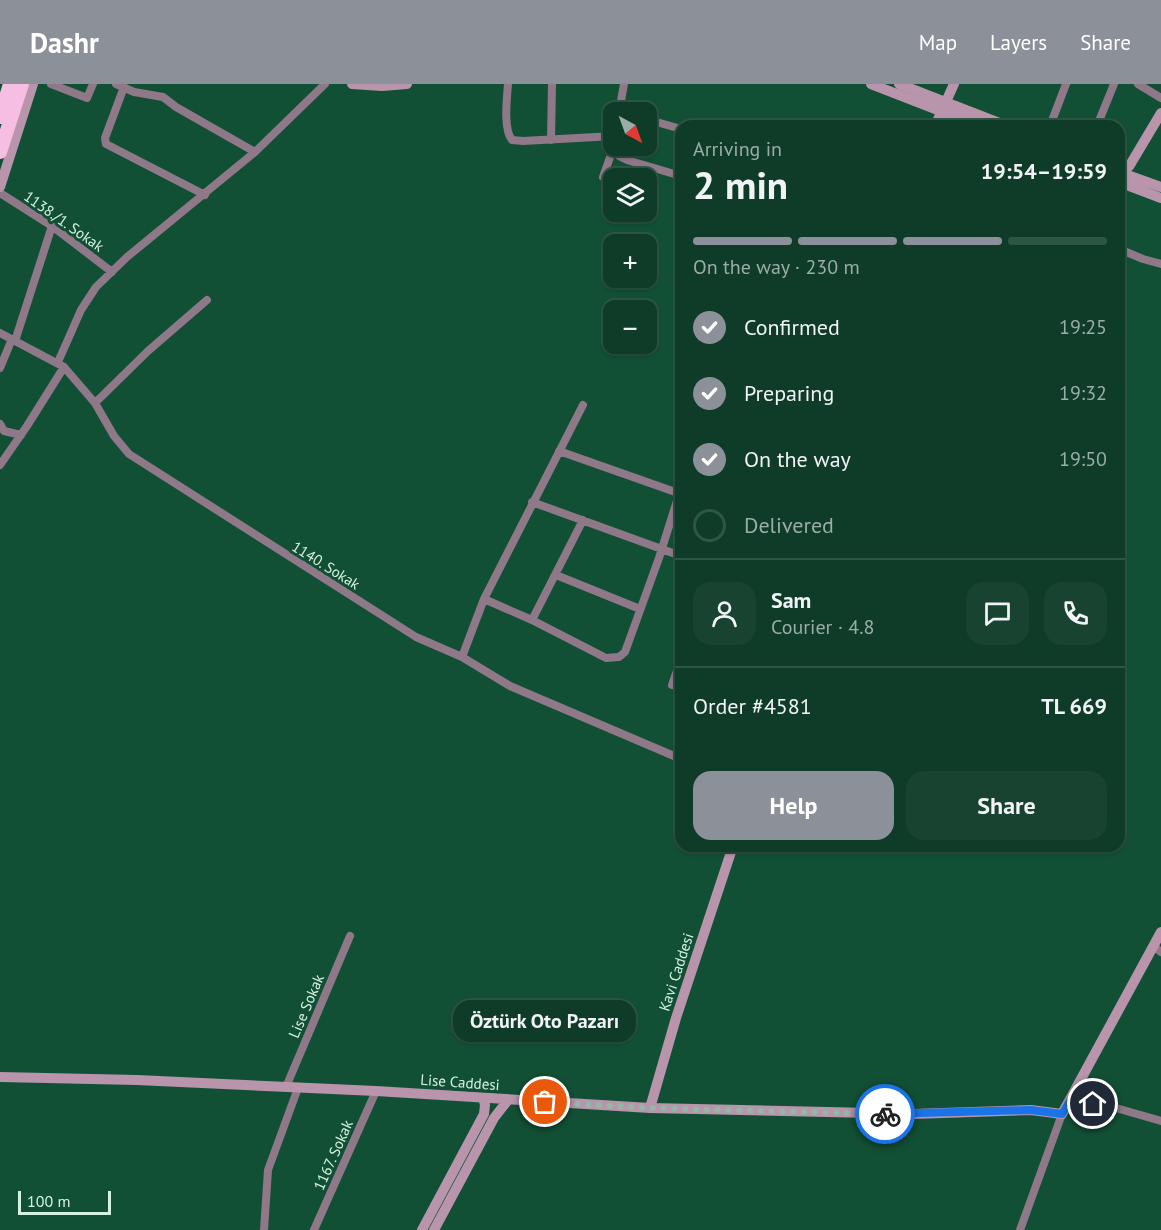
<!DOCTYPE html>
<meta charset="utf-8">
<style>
:root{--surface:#0e3c28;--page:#174330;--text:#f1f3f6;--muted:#9bada8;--line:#2e5645;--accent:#8c9099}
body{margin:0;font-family:"PT Sans",sans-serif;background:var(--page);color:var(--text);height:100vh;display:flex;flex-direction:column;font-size:22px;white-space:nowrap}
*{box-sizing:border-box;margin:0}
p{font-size:20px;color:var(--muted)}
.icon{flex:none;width:33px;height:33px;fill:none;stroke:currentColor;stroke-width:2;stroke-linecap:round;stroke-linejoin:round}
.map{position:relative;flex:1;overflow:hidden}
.panel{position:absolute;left:675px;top:36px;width:450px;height:732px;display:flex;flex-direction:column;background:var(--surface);border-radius:18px;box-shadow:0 2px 4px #0004,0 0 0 2px var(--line)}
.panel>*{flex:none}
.needle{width:39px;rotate:139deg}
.controls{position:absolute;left:603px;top:18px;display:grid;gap:12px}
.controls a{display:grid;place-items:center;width:54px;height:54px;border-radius:12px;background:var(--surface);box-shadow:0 2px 4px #0004,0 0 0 2px var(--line);font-size:30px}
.scale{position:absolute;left:18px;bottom:15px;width:93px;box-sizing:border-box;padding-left:6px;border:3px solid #d5f2e1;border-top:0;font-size:16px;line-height:21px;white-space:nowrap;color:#d5f2e1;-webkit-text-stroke:4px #125035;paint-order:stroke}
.pin{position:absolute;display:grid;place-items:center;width:51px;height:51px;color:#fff;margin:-26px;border:3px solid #fff;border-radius:50%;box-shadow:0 2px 6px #0007}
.courier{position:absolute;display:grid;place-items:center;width:60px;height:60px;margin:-30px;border:4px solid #1a73e8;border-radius:50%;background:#fff;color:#222;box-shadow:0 2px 8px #0007}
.bubble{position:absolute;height:42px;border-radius:18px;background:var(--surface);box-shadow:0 2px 4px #0004,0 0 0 2px var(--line);font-size:20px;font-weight:700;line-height:42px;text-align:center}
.headline em{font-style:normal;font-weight:700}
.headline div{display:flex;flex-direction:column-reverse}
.headline{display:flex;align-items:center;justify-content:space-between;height:102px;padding:0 18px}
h1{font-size:39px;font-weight:700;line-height:45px}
.bar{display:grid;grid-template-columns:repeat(4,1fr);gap:9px 6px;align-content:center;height:72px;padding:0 18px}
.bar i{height:8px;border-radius:4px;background:var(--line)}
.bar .selected{background:var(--accent)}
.bar p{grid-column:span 4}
.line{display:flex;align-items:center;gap:15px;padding:0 18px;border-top:2px solid var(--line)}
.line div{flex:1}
.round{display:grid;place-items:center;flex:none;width:63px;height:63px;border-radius:18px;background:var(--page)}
ol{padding:0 18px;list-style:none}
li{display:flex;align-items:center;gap:18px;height:66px}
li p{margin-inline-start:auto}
li .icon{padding:6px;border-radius:50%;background:var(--accent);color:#fff;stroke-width:4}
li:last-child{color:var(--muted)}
li i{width:33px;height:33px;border:3px solid var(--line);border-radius:50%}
.button{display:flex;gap:12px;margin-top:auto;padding:12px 18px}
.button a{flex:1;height:69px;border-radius:18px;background:var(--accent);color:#fff;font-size:24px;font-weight:700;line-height:69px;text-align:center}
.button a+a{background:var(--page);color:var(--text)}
header{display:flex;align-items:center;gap:36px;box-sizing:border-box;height:84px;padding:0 30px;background:var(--accent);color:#fff}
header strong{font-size:28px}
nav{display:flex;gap:33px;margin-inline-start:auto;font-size:21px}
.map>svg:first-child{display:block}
</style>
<header>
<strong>Dashr</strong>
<nav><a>Map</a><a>Layers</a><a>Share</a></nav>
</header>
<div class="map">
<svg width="1161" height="1146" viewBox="0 0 1161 1146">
<rect width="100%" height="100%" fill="#125035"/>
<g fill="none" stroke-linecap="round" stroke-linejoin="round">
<path stroke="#8f7887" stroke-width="8" d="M 51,0 L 87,14 L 93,0
M 116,0 L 134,8 L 163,13 L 176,23 L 255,68
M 508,0 C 507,14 503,45 512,56 L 523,57 L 614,52
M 1138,0 L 1161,14
M 124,3 L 105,54 L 106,60 L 205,111
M 619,28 L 624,0
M 646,35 L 681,45
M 1050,42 L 1066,0
M 1097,42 L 1114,0
M 551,56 L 552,0
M 614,64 L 619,72 L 627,76 L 681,92
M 603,93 L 614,62
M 0,109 L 52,142 L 112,188
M 1119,165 L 1143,175 L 1161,180
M 0,249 L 64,283 L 95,319 L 114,352 L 129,370 L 416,553 L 462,573 L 510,602 L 681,675
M 15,257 L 52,142
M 58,278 L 81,226 L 96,203 L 127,173 L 255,68 L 325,0
M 0,284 L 12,255
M 95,319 L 148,267 L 207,216
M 0,340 L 4,347 L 21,351
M 559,367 L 681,410
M 0,381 L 27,342 L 64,283
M 532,418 L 681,472
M 556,491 L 640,525
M 484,515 L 532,536 L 606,574 L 619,573 L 625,568 L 659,474 L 681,404
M 532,536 L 583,436
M 462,573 L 484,515 L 583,321
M 672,601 L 681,575
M 1153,862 L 1161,868
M 286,1003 L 350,852
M 1070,1017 L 1116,1024 L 1161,1037
M 264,1146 L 268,1086 L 298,1004
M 314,1146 L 376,1007
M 1020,1146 L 1062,1030"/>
<path stroke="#b995ac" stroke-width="10" d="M 352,0 L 382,2 L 407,0
M 871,0 L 979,42
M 899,0 L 1007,42
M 935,42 L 954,0
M 1119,88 L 1161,103
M 1119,93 L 1130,81 L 1161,29
M 1119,98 L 1161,114
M 0,103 L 33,0
M 0,993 L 137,996 L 376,1007 L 650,1024 L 913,1030 L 1031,1026 L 1062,1030 L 1161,848
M 650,1024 L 676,934 L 733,762
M 422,1146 L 484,1030 L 485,1021 L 483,1014
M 434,1146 L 494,1034 L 508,1016"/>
<path stroke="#f5bee2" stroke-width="14" d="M 0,33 L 10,0
M 0,68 L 22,0"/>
</g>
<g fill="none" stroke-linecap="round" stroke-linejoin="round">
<path stroke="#91b9a5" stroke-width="6" stroke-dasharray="0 10.8" d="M 545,1018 L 650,1024 L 885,1030"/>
<path stroke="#1a73e8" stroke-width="8" d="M 885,1030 L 1031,1026 L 1062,1030 L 1070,1017 L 1093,1020"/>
</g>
<g text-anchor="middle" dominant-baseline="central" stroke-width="6" stroke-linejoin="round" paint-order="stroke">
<g font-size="15" fill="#d5f2e1" stroke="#125035">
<text transform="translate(64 137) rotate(35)">1138./1. Sokak</text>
<text transform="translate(326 481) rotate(32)">1140. Sokak</text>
<text transform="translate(676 888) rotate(-72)">Kavi Caddesi</text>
<text transform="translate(306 922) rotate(-67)">Lise Sokak</text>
<text transform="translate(460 998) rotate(4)">Lise Caddesi</text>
<text transform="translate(333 1071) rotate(-66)">1167. Sokak</text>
</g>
</g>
</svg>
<div class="controls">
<a><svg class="needle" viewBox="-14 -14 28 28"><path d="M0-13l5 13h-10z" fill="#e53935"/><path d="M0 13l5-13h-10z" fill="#9bada8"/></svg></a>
<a><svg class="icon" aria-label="layers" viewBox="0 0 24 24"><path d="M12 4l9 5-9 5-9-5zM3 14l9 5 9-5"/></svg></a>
<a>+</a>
<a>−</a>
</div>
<div class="scale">100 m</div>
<div class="pin" style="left:545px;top:1018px;background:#ea580c"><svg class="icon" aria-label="bag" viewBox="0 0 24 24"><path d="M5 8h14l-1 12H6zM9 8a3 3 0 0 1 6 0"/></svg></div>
<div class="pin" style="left:1093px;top:1020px;background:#1f2937"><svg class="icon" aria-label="home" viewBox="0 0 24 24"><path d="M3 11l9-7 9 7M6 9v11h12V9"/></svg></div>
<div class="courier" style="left:885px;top:1030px"><svg class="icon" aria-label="bike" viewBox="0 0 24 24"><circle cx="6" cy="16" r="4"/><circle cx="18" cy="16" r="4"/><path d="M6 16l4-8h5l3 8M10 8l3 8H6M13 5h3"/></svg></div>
<div class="bubble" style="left:453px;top:916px;width:183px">Öztürk Oto Pazarı</div>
<section class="panel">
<div class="headline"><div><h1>2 min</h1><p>Arriving in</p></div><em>19:54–19:59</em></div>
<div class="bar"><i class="selected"></i><i class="selected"></i><i class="selected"></i><i></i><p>On the way · 230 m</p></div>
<ol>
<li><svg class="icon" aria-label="check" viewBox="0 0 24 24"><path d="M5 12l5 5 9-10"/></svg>Confirmed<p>19:25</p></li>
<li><svg class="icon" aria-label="check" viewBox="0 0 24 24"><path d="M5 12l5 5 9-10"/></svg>Preparing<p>19:32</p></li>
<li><svg class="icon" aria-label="check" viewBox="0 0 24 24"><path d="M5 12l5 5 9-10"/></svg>On the way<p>19:50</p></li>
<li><i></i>Delivered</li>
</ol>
<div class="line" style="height:108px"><a class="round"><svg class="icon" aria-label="person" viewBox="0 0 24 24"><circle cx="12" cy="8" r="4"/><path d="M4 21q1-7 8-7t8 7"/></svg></a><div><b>Sam</b><p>Courier · 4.8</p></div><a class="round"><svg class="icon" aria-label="chat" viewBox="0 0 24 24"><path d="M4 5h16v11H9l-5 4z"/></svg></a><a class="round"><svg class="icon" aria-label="phone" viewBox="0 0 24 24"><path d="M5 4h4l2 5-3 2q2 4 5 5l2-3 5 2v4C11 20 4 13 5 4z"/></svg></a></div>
<div class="line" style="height:78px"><div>Order #4581</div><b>TL 669</b></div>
<div class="button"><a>Help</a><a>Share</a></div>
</section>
</div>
